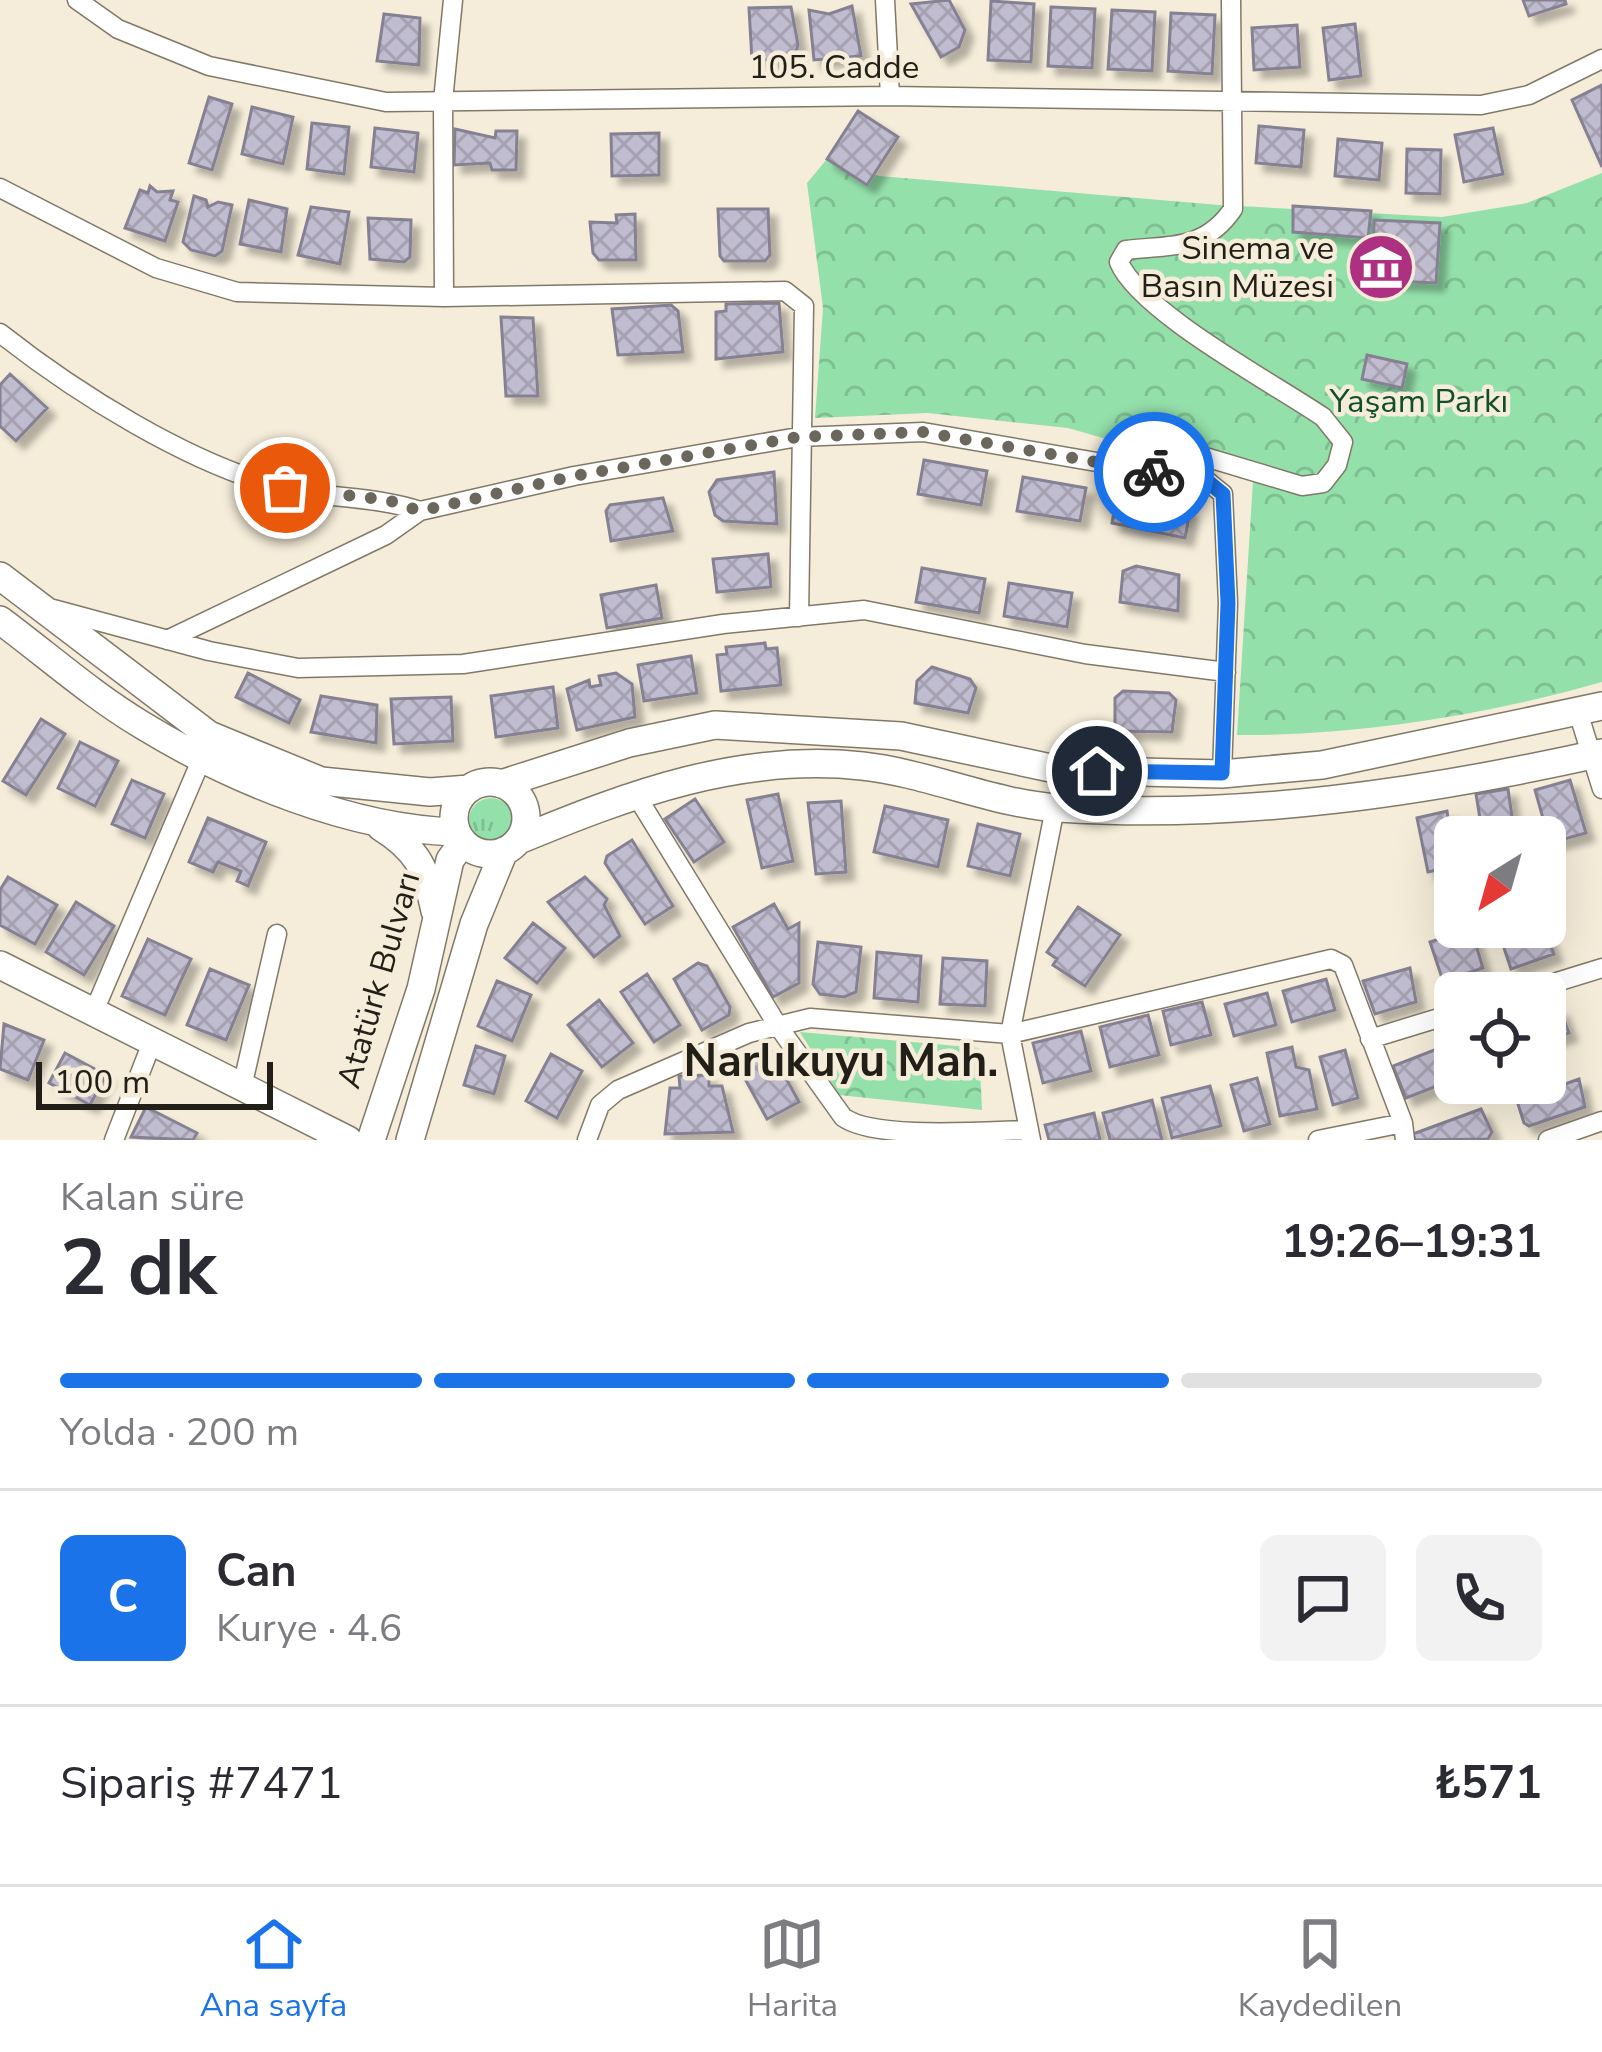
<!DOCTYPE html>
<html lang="tr">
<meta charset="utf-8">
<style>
:root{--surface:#fff;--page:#f2f2f3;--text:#2b2b33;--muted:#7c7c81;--line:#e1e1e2;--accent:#1a73e8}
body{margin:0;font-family:"Nunito Sans",sans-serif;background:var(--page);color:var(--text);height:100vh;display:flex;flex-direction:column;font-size:45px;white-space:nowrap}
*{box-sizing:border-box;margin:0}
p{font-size:39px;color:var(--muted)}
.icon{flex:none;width:66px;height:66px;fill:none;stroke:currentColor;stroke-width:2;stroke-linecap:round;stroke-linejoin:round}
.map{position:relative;height:1140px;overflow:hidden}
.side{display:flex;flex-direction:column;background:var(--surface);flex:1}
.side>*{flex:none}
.needle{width:78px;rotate:217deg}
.buttons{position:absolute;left:1434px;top:816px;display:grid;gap:24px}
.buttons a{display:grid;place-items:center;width:132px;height:132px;border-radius:18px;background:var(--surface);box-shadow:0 12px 48px #0002;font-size:60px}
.scale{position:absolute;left:36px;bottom:30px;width:237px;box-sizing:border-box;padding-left:12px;border:6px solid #221f18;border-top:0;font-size:33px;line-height:42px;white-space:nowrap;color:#221f18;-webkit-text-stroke:9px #f5ecd9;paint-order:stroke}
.pin{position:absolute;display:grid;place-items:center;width:102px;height:102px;color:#fff;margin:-51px;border:6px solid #fff;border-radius:50%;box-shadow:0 3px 12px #0007}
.courier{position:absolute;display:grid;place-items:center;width:120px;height:120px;margin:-60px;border:9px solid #1a73e8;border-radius:50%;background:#fff;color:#222;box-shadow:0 3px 15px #0007}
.overview em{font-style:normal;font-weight:700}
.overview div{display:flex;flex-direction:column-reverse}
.overview{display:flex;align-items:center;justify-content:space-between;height:204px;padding:0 60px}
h1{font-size:78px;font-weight:700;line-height:90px}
.bar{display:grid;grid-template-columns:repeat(4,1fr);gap:18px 12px;align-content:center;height:144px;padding:0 60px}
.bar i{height:15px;border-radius:9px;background:var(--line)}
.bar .selected{background:var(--accent)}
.bar p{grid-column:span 4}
.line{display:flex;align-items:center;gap:30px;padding:0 60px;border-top:3px solid var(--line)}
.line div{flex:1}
.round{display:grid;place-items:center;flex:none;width:126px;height:126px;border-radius:18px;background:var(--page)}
.tabs{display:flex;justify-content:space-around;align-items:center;height:168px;border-top:3px solid var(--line);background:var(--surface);font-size:33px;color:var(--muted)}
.tabs a{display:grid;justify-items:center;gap:6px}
.tabs .selected{color:var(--accent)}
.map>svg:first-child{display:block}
</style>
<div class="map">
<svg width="1602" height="1140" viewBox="0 0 1602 1140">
<defs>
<pattern id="grass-tufts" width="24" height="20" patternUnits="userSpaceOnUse" patternTransform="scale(3)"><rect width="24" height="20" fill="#94e0ab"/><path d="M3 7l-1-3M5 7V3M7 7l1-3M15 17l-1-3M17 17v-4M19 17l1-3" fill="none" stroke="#7fc092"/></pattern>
<pattern id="forest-crowns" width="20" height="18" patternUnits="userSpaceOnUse" patternTransform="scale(3)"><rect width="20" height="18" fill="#94e0ab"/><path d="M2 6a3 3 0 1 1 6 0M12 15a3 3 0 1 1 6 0" fill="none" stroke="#7fc092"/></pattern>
<pattern id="building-cross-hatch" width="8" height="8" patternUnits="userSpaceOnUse" patternTransform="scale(3)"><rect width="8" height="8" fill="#c0bccf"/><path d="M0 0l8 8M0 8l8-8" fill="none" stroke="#a5a1b1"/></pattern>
<filter id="shadow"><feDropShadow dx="8" dy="8" stdDeviation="3" flood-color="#0004"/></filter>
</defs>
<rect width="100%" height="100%" fill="#f5ecd9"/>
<path fill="url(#grass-tufts)" d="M469 820a22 22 0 1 1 44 0a22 22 0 1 1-44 0Z"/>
<path fill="url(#forest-crowns)" d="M 827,159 L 879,176 L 1219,205 L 1442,217 L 1527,203 L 1602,173 L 1602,682 C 1487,715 1357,736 1237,735 L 1253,481 L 1068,428 L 928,413 L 815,418 L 823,308 L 807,183 Z
M 800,1032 L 979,1048 L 982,1110 L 839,1095 Z"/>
<path fill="url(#building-cross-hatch)" stroke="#858193" stroke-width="3" filter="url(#shadow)" d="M 949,0 L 965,30 L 959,47 L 941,57 L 911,4 Z
M 1523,0 L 1565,0 L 1566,4 L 1529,16 Z
M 991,1 L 1034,4 L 1031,62 L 988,60 Z
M 852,6 L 861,56 L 814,60 L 809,10 L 829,14 Z
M 791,7 L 798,45 L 794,58 L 752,61 L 749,8 Z
M 1051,7 L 1095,9 L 1092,68 L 1048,66 Z
M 1112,10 L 1155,12 L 1152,71 L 1108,69 Z
M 1171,13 L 1215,15 L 1212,74 L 1168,71 Z
M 384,14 L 420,18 L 419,65 L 377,61 Z
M 1355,24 L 1361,76 L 1329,80 L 1323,28 Z
M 1297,25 L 1300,67 L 1254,70 L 1252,28 Z
M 1602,85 L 1602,167 L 1572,100 Z
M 209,97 L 232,104 L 212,170 L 189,163 Z
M 252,107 L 293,117 L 283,164 L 242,154 Z
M 858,111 L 898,137 L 867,185 L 827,159 Z
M 312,123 L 349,127 L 344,174 L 307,169 Z
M 1259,126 L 1304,130 L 1301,167 L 1256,163 Z
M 375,128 L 418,133 L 414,172 L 371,167 Z
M 1493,128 L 1503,174 L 1464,182 L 1455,135 Z
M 455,129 L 495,138 L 496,131 L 517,131 L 516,170 L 492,170 L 490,163 L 454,165 Z
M 659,133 L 659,175 L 612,176 L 611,134 Z
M 1338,139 L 1382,143 L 1379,180 L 1335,176 Z
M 1407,149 L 1441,150 L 1440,194 L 1406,193 Z
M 150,186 L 157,192 L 173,191 L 170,200 L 178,202 L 165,241 L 125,228 L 140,190 L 148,193 Z
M 194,196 L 206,200 L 208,207 L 218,202 L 232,205 L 222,251 L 215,256 L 191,250 L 183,242 Z
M 249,200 L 287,209 L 281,252 L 240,244 Z
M 1293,206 L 1371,211 L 1368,238 L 1293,232 Z
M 311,207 L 349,212 L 340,264 L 298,255 Z
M 718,209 L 768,209 L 770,255 L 765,261 L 724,261 L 720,256 Z
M 635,214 L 636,260 L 599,260 L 593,253 L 590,222 L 617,223 L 616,215 Z
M 368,218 L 411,220 L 410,257 L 404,262 L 370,259 Z
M 1374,220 L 1440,223 L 1436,283 L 1373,280 Z
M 779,303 L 783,352 L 716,359 L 716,312 L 726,311 L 726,304 Z
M 671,305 L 678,311 L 683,352 L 618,355 L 612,309 Z
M 501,317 L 533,318 L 538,396 L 506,396 Z
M 1367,355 L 1407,364 L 1402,388 L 1362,379 Z
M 10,374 L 47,408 L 16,441 L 0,426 L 0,385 Z
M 924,460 L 987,471 L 981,505 L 918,494 Z
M 774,472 L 777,524 L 723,521 L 715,515 L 709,492 L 717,480 Z
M 1023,477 L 1086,488 L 1080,521 L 1017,511 Z
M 1117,494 L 1186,507 L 1190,512 L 1185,538 L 1112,523 Z
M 663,498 L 673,531 L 611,541 L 606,511 L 610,505 Z
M 768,554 L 771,587 L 717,592 L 713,559 Z
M 1136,566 L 1179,575 L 1178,611 L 1120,602 L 1123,571 Z
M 922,568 L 985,579 L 979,613 L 916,602 Z
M 1009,583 L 1072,593 L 1067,627 L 1004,616 Z
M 656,585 L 662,618 L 607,628 L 601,595 Z
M 765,643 L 766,649 L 777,648 L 781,685 L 721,691 L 717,655 L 727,654 L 726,647 Z
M 691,656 L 697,693 L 644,701 L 638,665 Z
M 932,667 L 970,679 L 976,688 L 968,713 L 915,703 L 917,681 Z
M 248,673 L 300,700 L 289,723 L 236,697 Z
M 616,673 L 632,684 L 635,717 L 577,730 L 567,689 L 589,680 L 590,687 L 601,685 L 599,676 Z
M 553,687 L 558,728 L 496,737 L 491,696 Z
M 1123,691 L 1169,693 L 1176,700 L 1172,732 L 1115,731 L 1115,698 Z
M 321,696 L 377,705 L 376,743 L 311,732 Z
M 451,697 L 453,741 L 394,744 L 391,699 Z
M 41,719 L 65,734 L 26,795 L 3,781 Z
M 80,742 L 118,761 L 95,806 L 58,788 Z
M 132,780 L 164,794 L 145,838 L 112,824 Z
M 1570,780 L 1586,833 L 1550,843 L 1535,790 Z
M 1508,789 L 1515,837 L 1483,837 L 1476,794 Z
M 778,794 L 793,861 L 762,868 L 747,800 Z
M 695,799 L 724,842 L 694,862 L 665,819 Z
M 841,801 L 846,872 L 816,874 L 808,803 Z
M 885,806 L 948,820 L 938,867 L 874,852 Z
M 1447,811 L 1455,866 L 1428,872 L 1417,818 Z
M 208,818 L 266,842 L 248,886 L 237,881 L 241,871 L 218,862 L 213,872 L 189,862 Z
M 978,824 L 1020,834 L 1010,876 L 968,866 Z
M 632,840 L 673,906 L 645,924 L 605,863 L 607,856 Z
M 8,877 L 57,905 L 35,944 L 0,925 L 0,890 Z
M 585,877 L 607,899 L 604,905 L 620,936 L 594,957 L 548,902 Z
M 76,902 L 114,926 L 84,975 L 46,952 Z
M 774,904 L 788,929 L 799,923 L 799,983 L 773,997 L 733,927 Z
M 1078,907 L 1120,935 L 1085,986 L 1053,965 L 1057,959 L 1047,952 Z
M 533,923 L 565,948 L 537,983 L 505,958 Z
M 1497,927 L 1544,927 L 1554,954 L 1511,969 Z
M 1471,929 L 1483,968 L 1443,981 L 1430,942 Z
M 148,939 L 191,959 L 165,1015 L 122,996 Z
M 818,942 L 861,947 L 856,992 L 844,997 L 820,994 L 813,984 Z
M 877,952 L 921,956 L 918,1002 L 874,998 Z
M 943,958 L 987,961 L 985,1006 L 940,1004 Z
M 698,963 L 707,966 L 730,1007 L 729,1015 L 702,1030 L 674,979 Z
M 1410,968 L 1416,1002 L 1375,1014 L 1363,981 Z
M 210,969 L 249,985 L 226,1040 L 187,1025 Z
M 647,974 L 680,1025 L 654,1042 L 621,992 Z
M 1326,979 L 1335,1010 L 1292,1022 L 1283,991 Z
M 497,981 L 531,995 L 512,1041 L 478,1026 Z
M 1267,993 L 1276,1025 L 1234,1036 L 1225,1004 Z
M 599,1000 L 633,1043 L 602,1067 L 568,1025 Z
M 1202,1002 L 1211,1035 L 1171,1045 L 1163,1011 Z
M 1560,1009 L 1569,1033 L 1545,1041 L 1545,1015 Z
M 1148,1015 L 1159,1055 L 1110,1067 L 1100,1027 Z
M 4,1024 L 44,1040 L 28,1080 L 0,1069 Z
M 1081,1031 L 1091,1071 L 1043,1083 L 1033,1043 Z
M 1455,1042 L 1455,1079 L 1406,1098 L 1393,1066 Z
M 476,1046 L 505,1056 L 494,1094 L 464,1085 Z
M 1292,1047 L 1296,1067 L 1309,1070 L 1317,1109 L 1280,1116 L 1267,1053 Z
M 770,1049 L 799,1102 L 767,1119 L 738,1066 Z
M 1345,1050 L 1358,1098 L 1333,1105 L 1320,1057 Z
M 65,1053 L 106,1075 L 90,1105 L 49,1083 Z
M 551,1054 L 582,1071 L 557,1118 L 526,1101 Z
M 709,1075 L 709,1086 L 722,1086 L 733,1132 L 665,1134 L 670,1088 L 680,1088 L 679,1076 Z
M 1257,1078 L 1270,1124 L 1244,1131 L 1231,1085 Z
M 1579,1079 L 1585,1107 L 1529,1126 L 1524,1123 L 1517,1101 Z
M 1210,1086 L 1221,1126 L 1172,1138 L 1162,1098 Z
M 1152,1100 L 1162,1140 L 1110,1140 L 1103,1113 Z
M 146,1107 L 197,1133 L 193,1140 L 131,1137 Z
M 1481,1109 L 1492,1132 L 1488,1139 L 1415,1140 L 1413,1134 Z
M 1094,1113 L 1100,1140 L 1049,1140 L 1045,1125 Z"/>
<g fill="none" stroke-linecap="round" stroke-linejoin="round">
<g stroke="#817968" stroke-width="21">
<path id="street" d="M 77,0 L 118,29 L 209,66 L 386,102 L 890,96 L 1481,105 L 1529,95 L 1602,59
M 885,0 L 890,96
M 0,188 L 156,268 L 237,292 L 444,297 L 785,291 L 804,306 L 799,617
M 444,297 L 443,101 L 453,0
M 0,333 C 76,393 189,464 283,488 C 329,499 375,496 420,511
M 1117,465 L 1142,438 L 1302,486 L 1323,483 L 1337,465 L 1343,442 L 1323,417 C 1273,383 1139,311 1119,262 L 1126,250 C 1171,245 1205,250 1233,209 L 1231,0
M 53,609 L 209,651 L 298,668 L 463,664 L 723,624 L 864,610 L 1085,654 L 1226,672
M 167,640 L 386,535 L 420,511 L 574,476 L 798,437 L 923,432 L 1207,481 L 1223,494 L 1228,603 L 1222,774
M 1578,712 L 1602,789
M 636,795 L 778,1026 L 843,1117 C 873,1140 987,1131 1029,1130
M 1521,993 L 1602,968
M 95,1009 L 202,758
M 1370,1039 L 1455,1013
M 242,1087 L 277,934
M 114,1140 L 151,1045
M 587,1140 L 600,1105 L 618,1090 L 749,1033 L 810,1018 L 1010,1034 L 1331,959 L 1343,965 L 1403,1123
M 1031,1140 L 1010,1034 L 1055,808
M 1318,1140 L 1403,1123 L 1405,1140
M 1548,1140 L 1602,1121"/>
</g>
<g stroke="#817968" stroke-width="30">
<path id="secondary" d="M 0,576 L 209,735 L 321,781 L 430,792 L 469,789
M 0,620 C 47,655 92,695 142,725 C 232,780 351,829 456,832
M454 818a36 36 0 1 1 72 0a36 36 0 1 1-72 0Z
M 501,784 L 629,743 L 715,725 L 901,736 L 1060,770 L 1222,774 L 1322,765 L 1602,706
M 381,827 C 418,850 426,869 435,911
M 519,840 C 630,794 740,753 862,766 C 928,773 993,804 1059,808 C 1241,820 1425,792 1602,753
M 0,965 L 348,1140
M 371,1140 L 421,989 L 450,860 L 463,842
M 410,1140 L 474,924 L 504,851"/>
</g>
<use href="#street" stroke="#fff" stroke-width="18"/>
<use href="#secondary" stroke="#fff" stroke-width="27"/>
</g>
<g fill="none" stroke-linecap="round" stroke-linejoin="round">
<path stroke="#6c675c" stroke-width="12" stroke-dasharray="0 21.6" d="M 285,488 L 388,500 L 420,511 L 574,476 L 798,437 L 923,432 L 1154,472"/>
<path stroke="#1a73e8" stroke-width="15" d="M 1097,771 L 1222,773 L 1228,603 L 1223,494 L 1207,481 L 1154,472"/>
</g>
<defs>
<g id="museum-disc" transform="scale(3.45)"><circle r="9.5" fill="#ad3081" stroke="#f5ecd9"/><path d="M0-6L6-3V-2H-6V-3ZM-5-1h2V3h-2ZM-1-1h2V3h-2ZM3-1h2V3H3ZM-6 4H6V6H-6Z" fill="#fff"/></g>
</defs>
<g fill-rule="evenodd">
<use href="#museum-disc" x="1381" y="267"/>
</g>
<g text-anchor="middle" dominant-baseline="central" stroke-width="9" stroke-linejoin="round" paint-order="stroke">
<g font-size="33" fill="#221f18" stroke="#f5ecd9">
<text x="834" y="67">105. Cadde</text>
<text transform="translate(379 980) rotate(-74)">Atatürk Bulvarı</text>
</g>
<g font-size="33" fill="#221f18" stroke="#f5ecd9" text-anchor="end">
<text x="1334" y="248">Sinema ve<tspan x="1334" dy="38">Basın Müzesi</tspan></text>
</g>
<g font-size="33" fill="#114f2b" stroke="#f5ecd9">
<text x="1419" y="401">Yaşam Parkı</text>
</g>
<g font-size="45" font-weight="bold" fill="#221f18" stroke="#f5ecd9">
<text x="841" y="1061">Narlıkuyu Mah.</text>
</g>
</g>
</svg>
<div class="buttons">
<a><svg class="needle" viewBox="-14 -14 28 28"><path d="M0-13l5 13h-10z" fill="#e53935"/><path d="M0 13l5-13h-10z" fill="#7c7c81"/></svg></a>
<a><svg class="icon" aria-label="locate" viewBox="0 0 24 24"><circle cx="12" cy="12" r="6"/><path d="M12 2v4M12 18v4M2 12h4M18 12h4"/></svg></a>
</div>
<div class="scale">100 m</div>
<div class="pin" style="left:285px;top:488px;background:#ea580c"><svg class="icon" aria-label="bag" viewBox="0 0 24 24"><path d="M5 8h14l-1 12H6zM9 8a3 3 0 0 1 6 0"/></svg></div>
<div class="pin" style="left:1097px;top:771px;background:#1f2937"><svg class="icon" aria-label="home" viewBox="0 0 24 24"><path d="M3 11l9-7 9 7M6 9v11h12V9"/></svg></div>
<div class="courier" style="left:1154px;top:472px"><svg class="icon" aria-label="bike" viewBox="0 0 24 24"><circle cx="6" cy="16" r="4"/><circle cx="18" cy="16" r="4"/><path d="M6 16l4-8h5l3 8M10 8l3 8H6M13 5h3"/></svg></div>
</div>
<section class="side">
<div class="overview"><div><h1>2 dk</h1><p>Kalan süre</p></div><em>19:26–19:31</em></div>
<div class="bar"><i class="selected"></i><i class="selected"></i><i class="selected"></i><i></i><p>Yolda · 200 m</p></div>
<div class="line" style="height:216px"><b class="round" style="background:var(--accent);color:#fff">C</b><div><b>Can</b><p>Kurye · 4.6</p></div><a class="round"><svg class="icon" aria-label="chat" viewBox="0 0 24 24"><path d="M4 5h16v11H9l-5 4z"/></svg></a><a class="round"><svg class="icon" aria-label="phone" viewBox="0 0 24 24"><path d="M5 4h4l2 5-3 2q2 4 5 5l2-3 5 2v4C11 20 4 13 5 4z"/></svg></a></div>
<div class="line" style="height:156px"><div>Sipariş #7471</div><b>₺571</b></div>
</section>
<nav class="tabs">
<a class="selected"><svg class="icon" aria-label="home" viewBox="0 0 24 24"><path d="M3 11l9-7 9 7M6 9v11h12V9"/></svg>Ana sayfa</a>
<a><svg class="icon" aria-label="map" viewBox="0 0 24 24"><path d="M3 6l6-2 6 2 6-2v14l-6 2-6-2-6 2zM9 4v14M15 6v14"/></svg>Harita</a>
<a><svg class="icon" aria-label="saved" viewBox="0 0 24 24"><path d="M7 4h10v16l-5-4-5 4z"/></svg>Kaydedilen</a>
</nav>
